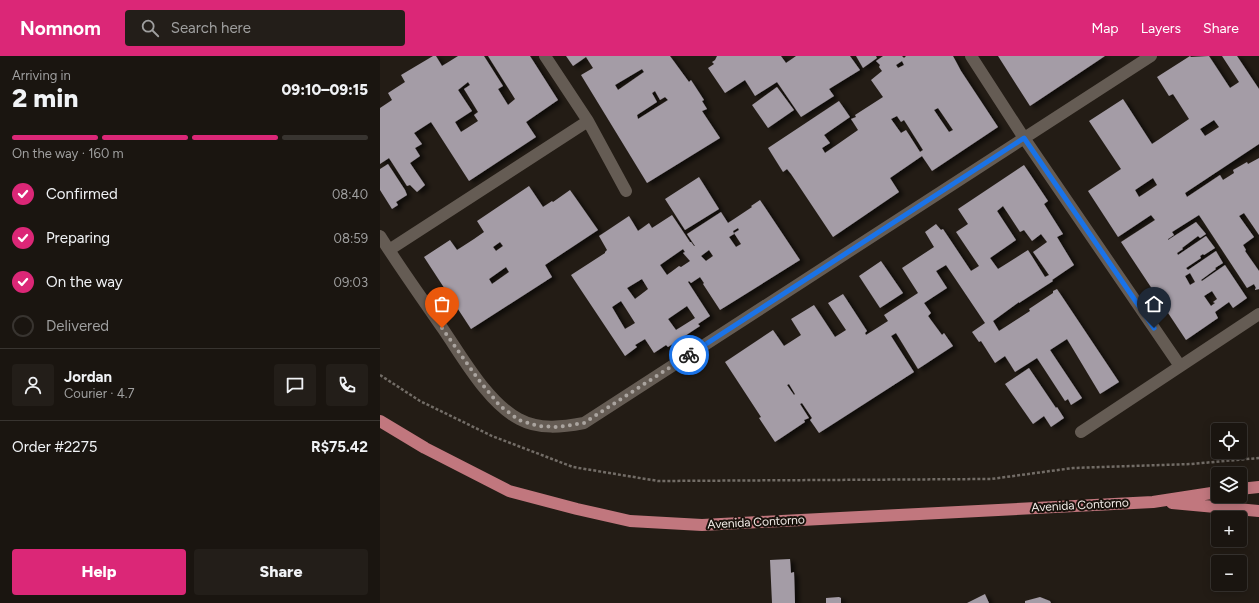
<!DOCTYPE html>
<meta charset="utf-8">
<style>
:root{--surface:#1a1510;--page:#231e19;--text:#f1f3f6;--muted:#9f9f9f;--line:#383430;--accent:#db2777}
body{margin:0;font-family:Figtree,sans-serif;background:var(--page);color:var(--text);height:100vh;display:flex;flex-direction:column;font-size:15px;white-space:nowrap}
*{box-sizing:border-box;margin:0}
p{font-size:13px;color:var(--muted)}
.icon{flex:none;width:22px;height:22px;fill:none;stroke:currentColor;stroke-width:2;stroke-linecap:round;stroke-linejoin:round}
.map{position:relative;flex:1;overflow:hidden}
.side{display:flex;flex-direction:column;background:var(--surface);width:380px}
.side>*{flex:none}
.tools{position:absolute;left:831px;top:367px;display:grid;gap:8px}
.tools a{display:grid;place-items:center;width:36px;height:36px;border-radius:4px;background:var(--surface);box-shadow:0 2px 10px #0003,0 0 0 1px var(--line);font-size:20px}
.pin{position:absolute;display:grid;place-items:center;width:34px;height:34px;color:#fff;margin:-41px -17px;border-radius:50% 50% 50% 0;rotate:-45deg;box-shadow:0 0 4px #0007}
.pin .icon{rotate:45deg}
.courier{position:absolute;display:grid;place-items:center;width:40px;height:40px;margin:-20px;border:3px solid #1a73e8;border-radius:50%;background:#fff;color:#222;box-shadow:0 1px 5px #0007}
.overview em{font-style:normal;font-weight:800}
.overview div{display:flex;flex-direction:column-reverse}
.overview{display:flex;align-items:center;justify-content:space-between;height:68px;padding:0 12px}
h1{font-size:26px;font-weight:800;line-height:30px}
.bar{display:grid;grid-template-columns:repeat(4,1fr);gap:6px 4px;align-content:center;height:48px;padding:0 12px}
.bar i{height:5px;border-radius:3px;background:var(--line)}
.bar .active{background:var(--accent)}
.bar p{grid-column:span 4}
.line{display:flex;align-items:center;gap:10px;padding:0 12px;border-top:1px solid var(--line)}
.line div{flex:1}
.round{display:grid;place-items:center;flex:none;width:42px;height:42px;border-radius:4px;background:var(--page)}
ol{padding:0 12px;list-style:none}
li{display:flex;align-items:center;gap:12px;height:44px}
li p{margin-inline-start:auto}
li .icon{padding:4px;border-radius:50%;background:var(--accent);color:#fff;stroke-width:4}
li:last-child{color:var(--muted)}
li i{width:22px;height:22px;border:2px solid var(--line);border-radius:50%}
.button{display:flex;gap:8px;margin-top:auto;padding:8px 12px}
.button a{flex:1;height:46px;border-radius:4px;background:var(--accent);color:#fff;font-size:16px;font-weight:800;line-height:46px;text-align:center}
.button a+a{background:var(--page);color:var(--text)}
header{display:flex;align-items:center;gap:24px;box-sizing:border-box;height:56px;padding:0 20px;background:var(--accent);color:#fff}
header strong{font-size:19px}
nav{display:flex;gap:22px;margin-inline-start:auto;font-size:14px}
.search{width:280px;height:36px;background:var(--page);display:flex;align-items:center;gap:10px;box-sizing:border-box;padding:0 14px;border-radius:4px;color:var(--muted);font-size:15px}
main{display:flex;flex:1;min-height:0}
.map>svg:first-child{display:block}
</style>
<header>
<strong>Nomnom</strong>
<div class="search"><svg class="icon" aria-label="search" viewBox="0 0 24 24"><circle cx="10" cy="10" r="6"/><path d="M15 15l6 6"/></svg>Search here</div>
<nav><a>Map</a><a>Layers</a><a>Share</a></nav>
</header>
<main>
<section class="side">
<div class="overview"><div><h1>2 min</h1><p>Arriving in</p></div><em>09:10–09:15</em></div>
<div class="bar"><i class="active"></i><i class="active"></i><i class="active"></i><i></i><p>On the way · 160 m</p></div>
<ol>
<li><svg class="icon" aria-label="check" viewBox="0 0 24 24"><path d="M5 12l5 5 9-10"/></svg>Confirmed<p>08:40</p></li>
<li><svg class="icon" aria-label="check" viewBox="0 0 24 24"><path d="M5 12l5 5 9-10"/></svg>Preparing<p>08:59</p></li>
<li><svg class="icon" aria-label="check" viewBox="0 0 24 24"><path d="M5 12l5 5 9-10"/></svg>On the way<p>09:03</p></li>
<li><i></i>Delivered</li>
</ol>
<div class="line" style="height:72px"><a class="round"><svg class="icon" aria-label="person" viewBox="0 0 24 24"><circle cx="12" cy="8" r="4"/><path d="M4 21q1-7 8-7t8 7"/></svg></a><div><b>Jordan</b><p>Courier · 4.7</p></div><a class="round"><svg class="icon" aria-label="chat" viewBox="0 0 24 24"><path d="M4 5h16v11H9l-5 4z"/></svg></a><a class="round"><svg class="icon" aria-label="phone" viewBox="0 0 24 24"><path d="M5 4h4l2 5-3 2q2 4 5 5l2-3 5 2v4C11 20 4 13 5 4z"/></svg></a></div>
<div class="line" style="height:52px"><div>Order #2275</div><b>R$75.42</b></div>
<div class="button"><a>Help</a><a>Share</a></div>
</section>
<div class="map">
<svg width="879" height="547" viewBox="0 0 879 547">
<defs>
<filter id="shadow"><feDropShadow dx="4.5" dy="2.5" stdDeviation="2" flood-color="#0009"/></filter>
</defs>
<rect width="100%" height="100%" fill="#231c15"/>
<path fill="#a49ca6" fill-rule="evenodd" filter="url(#shadow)" d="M 53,0 L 56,0 L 62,10 L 78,0 L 104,0 L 123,30 L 118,33 L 128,49 L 135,43 L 108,0 L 150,0 L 178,44 L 146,66 L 156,81 L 89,125 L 51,66 L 34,77 L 42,88 L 35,92 L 40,100 L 30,107 L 45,129 L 37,136 L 30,129 L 27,130 L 9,102 L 0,108 L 0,52 L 12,44 L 8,37 L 25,26 L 21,19 ZM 88,26 L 90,29 L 84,33 L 98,56 L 94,59 L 98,65 L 81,76 L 75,66 L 92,55 L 78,34 Z
M 186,0 L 290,0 L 309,26 L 311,24 L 324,44 L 322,45 L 327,53 L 322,55 L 340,82 L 267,127 L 201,19 L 213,12 L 206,1 L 193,10 ZM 262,13 L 264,16 L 238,34 L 235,29 ZM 275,35 L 280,44 L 285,41 L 288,44 L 258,63 L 257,59 L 277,46 L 272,37 Z
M 337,0 L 401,0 L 406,7 L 416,0 L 470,0 L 480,14 L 449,33 L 454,40 L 421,61 L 397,26 L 375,40 L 365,24 L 345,37 L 328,12 L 334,8 L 332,6 L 335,4 Z
M 476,0 L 496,0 L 497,2 L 483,12 Z
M 503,0 L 522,0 L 524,2 L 526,0 L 573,0 L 581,15 L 618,71 L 552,115 L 542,100 L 510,122 L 519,136 L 453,181 L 411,118 L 407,113 L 403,116 L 388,92 L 459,45 L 470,61 L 444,79 L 450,87 L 442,92 L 445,97 L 478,74 L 471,63 L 476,61 L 475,59 L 503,41 L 491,24 L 502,15 L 499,11 L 500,9 L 496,5 ZM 522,5 L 524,9 L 518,12 L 516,9 ZM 558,52 L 573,74 L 569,76 L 554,54 ZM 517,60 L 521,66 L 524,64 L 543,94 L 540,96 L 526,74 L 521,77 L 511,63 Z
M 618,0 L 725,0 L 650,50 Z
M 810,0 L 811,1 L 829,0 L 850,32 L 859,26 L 842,0 L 857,0 L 879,33 L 879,88 L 805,137 L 807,141 L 840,119 L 843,124 L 854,117 L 853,114 L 867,106 L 868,108 L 879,102 L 879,179 L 864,157 L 859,160 L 874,181 L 863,189 L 866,194 L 865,195 L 879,215 L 879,233 L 875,234 L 875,233 L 876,232 L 874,228 L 867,232 L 819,159 L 792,176 L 794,179 L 788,183 L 788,184 L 816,166 L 826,178 L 820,182 L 818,180 L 802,192 L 803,193 L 797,197 L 798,199 L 826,180 L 835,192 L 824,199 L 823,198 L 820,200 L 821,202 L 806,212 L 808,214 L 836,195 L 843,207 L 835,212 L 836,213 L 821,224 L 822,225 L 845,209 L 867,242 L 853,252 L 849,246 L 835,256 L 838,262 L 806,284 L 741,186 L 775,164 L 771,159 L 738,181 L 708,135 L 741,113 L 709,65 L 743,43 L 772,88 L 778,84 L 809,63 L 793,38 L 789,40 L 777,21 ZM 834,64 L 839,71 L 825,80 L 820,73 ZM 773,122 L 777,129 L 759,141 L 755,134 ZM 810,217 L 815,226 L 810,229 L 805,220 ZM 832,235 L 837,243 L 833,246 L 835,247 L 831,250 L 824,240 Z
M 397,31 L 414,54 L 388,72 L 372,49 Z
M 8,108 L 25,134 L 27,139 L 16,146 L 18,149 L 12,153 L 0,134 L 0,113 Z
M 644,109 L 668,145 L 664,148 L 683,178 L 677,181 L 694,209 L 672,224 L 673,225 L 639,247 L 639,246 L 613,265 L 619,275 L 650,255 L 649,253 L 673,237 L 673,235 L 677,233 L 739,326 L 720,338 L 687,283 L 670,294 L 702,342 L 691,349 L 688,343 L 685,345 L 657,302 L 635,316 L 625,300 L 615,307 L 601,285 L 599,286 L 592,276 L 605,267 L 566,209 L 556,215 L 567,232 L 544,247 L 551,257 L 548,260 L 562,279 L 564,277 L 573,290 L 538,313 L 516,277 L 511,280 L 534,316 L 439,377 L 430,364 L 432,362 L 422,347 L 420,348 L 429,362 L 424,364 L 425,366 L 395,386 L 379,362 L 381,361 L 345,306 L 393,274 L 404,290 L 421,279 L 411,263 L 434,249 L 455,281 L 466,274 L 448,247 L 463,238 L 487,275 L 485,277 L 486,279 L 508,265 L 504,259 L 538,237 L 522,212 L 554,191 L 545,176 L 556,168 L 561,174 L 563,173 L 591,215 L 599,210 L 576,176 L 588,168 L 578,153 ZM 623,150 L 640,176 L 644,174 L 652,185 L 661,178 L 667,186 L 653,196 L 669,219 L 665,221 L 648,194 L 618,213 L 610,202 L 636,184 L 617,155 ZM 409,328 L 415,338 L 414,339 L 407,329 Z
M 319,121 L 339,153 L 305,174 L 285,143 Z
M 149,130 L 163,151 L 172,145 L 173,146 L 190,134 L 218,174 L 165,209 L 172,221 L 91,273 L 44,201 L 70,184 L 77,194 L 94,183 L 104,176 L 97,165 ZM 120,186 L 123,190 L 116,195 L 113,191 ZM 126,211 L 129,216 L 112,228 L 109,223 Z
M 380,144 L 420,204 L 340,254 L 323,228 L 324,227 L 320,221 L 311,227 L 309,225 L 308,226 L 330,260 L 318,268 L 320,270 L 288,291 L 286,289 L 274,297 L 265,283 L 255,289 L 257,291 L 245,300 L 191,219 L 225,197 L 225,196 L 227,194 L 219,180 L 249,160 L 258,175 L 269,167 L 272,172 L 292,159 L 310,186 L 311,186 L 314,190 L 315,190 L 307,178 L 341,156 L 348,167 L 372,151 L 371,150 ZM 358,172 L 359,174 L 354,177 L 361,188 L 356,191 L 349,181 L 354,178 L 353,175 ZM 303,193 L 305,196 L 303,197 L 310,205 L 301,211 L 299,210 L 287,219 L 280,209 ZM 329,194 L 333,200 L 326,205 L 321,200 ZM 262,223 L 268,233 L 255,243 L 247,232 ZM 241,245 L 255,267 L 245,273 L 232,251 ZM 307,250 L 315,262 L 296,274 L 288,263 Z
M 501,205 L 523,237 L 500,252 L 479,220 Z
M 649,312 L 676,352 L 677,351 L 684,362 L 671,371 L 664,360 L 653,368 L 625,328 Z
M 410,503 L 411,517 L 414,516 L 415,547 L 392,547 L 390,504 Z
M 605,538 L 609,547 L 587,547 Z
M 459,541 L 461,542 L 461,547 L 446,547 L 446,542 Z
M 660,541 L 670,545 L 671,547 L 645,547 L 645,545 Z"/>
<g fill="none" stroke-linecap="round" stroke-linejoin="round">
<path stroke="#726c66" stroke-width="2.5" stroke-dasharray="3 2" stroke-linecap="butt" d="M 0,319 L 40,345 L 112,380 L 193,411 L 278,425 L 611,423 L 693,412 L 811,408 L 879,402"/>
<path stroke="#655c54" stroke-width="12" d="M 165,0 L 208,65
M 591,0 L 644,82 L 800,310
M 0,180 C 20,212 42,242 63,273 C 83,302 108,347 139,363 C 159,374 183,371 204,367 L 771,0
M 9,194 L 208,65 L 246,135
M 701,376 L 879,258"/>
<path stroke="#c1777e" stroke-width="12" d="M 0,365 L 45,392 L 129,435 L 197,453 L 250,465 L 322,469 L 773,446 L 838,436
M 860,433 L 879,431
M 792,447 L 879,455"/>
</g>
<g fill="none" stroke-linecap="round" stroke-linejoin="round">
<path stroke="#aaa49f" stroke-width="4" stroke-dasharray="0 7.2" d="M 62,272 L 98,323 L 120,350 L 139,364 L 158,370 L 178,371 L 204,367 L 309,299"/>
<path stroke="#1a73e8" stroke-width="5" d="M 309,299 L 644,82 L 774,272"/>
</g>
<g text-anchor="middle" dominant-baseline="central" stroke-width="4" stroke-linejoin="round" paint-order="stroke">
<g font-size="12" fill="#f3ede9" stroke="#19120c">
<text transform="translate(700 449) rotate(-3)">Avenida Contorno</text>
<text transform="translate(376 466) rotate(-3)">Avenida Contorno</text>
</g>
</g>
</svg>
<div class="tools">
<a><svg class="icon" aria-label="locate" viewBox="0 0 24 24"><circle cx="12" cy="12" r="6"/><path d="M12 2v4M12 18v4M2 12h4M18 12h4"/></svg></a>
<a><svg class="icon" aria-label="layers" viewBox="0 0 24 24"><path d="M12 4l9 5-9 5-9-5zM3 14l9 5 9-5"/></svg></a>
<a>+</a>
<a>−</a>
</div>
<div class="pin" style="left:62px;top:272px;background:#ea580c"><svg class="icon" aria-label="bag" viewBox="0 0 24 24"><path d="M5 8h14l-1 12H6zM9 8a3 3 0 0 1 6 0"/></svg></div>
<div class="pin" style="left:774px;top:272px;background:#1f2937"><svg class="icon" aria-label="home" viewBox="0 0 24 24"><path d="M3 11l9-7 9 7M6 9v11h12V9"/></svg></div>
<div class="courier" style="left:309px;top:299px"><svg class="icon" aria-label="bike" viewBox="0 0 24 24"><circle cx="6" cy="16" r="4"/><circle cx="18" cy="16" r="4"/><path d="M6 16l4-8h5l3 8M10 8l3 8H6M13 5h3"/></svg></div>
</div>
</main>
